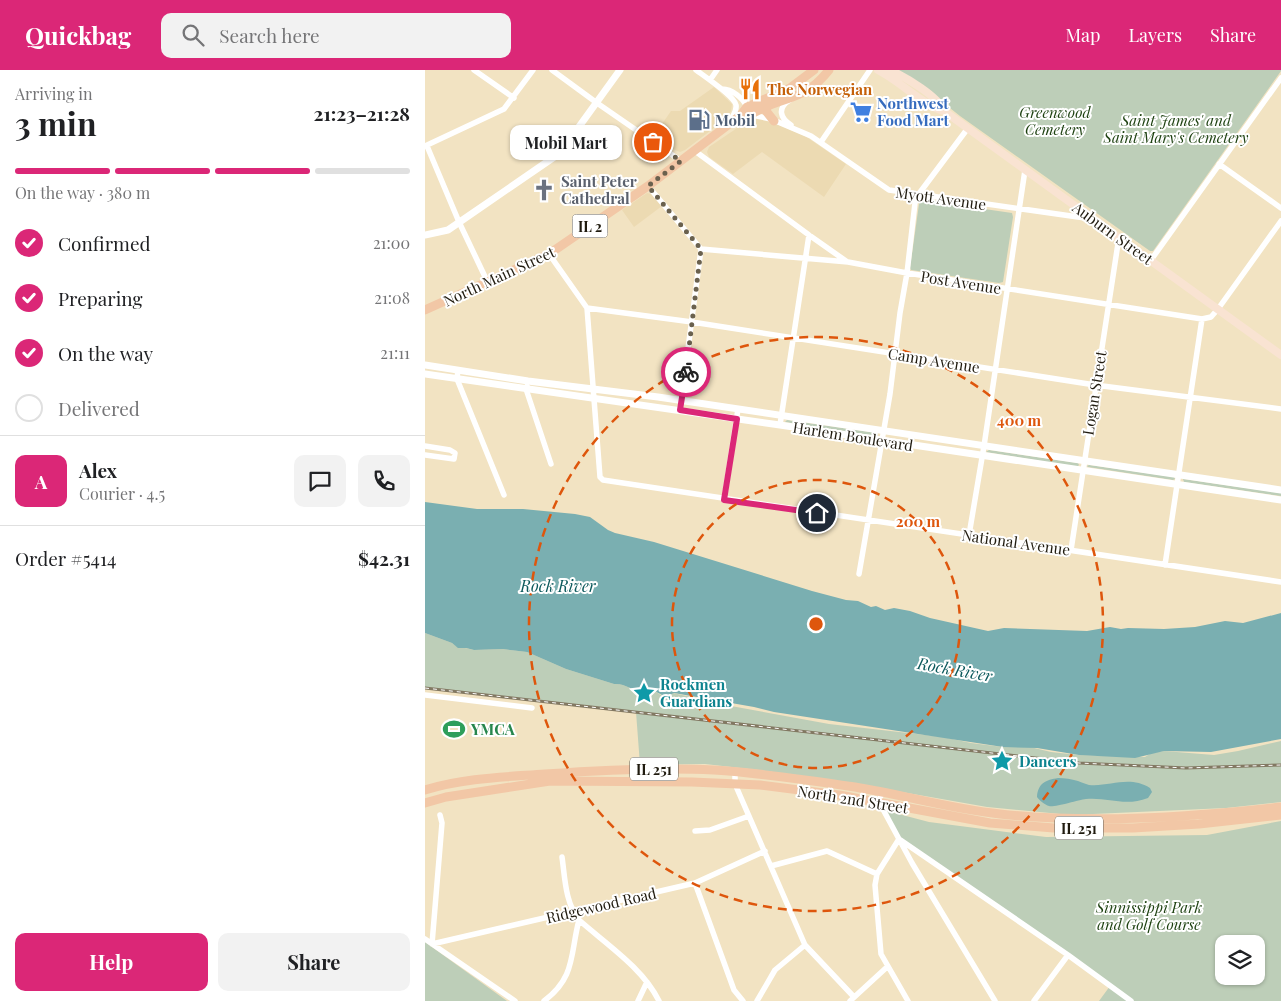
<!DOCTYPE html>
<meta charset="utf-8">
<style>
:root{--surface:#fff;--page:#f2f2f2;--text:#202124;--muted:#757577;--line:#e0e0e0;--accent:#db2777}
body{margin:0;font-family:"Playfair Display",serif;background:var(--page);color:var(--text);height:100vh;display:flex;flex-direction:column;font-size:19px;white-space:nowrap}
*{box-sizing:border-box;margin:0}
p{font-size:16px;color:var(--muted)}
.icon{flex:none;width:28px;height:28px;fill:none;stroke:currentColor;stroke-width:2;stroke-linecap:round;stroke-linejoin:round}
.map{position:relative;flex:1;overflow:hidden}
.panel{display:flex;flex-direction:column;background:var(--surface);width:425px}
.panel>*{flex:none}
.tools{position:absolute;left:790px;top:865px;display:grid;gap:10px}
.tools a{display:grid;place-items:center;width:50px;height:50px;border-radius:10px;background:var(--surface);box-shadow:0 1px 4px #0004;font-size:25px}
.pin{position:absolute;display:grid;place-items:center;width:42px;height:42px;color:#fff;margin:-21px;border:2px solid #fff;border-radius:50%;box-shadow:0 1px 5px #0007}
.courier{position:absolute;display:grid;place-items:center;width:50px;height:50px;margin:-25px;border:4px solid #db2777;border-radius:50%;background:#fff;color:#222;box-shadow:0 1px 6px #0007}
.bubble{position:absolute;height:35px;border-radius:10px;background:var(--surface);box-shadow:0 1px 4px #0004;font-size:16px;font-weight:700;line-height:35px;text-align:center}
.overview em{font-style:normal;font-weight:700}
.overview div{display:flex;flex-direction:column-reverse}
.overview{display:flex;align-items:center;justify-content:space-between;height:85px;padding:0 15px}
h1{font-size:32px;font-weight:700;line-height:38px}
.bar{display:grid;grid-template-columns:repeat(4,1fr);gap:8px 5px;align-content:center;height:60px;padding:0 15px}
.bar i{height:6px;border-radius:4px;background:var(--line)}
.bar .selected{background:var(--accent)}
.bar p{grid-column:span 4}
.line{display:flex;align-items:center;gap:12px;padding:0 15px;border-top:1px solid var(--line)}
.line div{flex:1}
.round{display:grid;place-items:center;flex:none;width:52px;height:52px;border-radius:10px;background:var(--page)}
ol{padding:0 15px;list-style:none}
li{display:flex;align-items:center;gap:15px;height:55px}
li p{margin-inline-start:auto}
li .icon{padding:5px;border-radius:50%;background:var(--accent);color:#fff;stroke-width:4}
li:last-child{color:var(--muted)}
li i{width:28px;height:28px;border:2px solid var(--line);border-radius:50%}
.cta{display:flex;gap:10px;margin-top:auto;padding:10px 15px}
.cta a{flex:1;height:58px;border-radius:10px;background:var(--accent);color:#fff;font-size:20px;font-weight:700;line-height:58px;text-align:center}
.cta a+a{background:var(--page);color:var(--text)}
header{display:flex;align-items:center;gap:30px;box-sizing:border-box;height:70px;padding:0 25px;background:var(--accent);color:#fff}
header strong{font-size:24px}
nav{display:flex;gap:28px;margin-inline-start:auto;font-size:18px}
.search{width:350px;height:45px;background:var(--page);display:flex;align-items:center;gap:12px;box-sizing:border-box;padding:0 18px;border-radius:10px;color:var(--muted);font-size:19px}
main{display:flex;flex:1;min-height:0}
.map>svg:first-child{display:block}
</style>
<header>
<strong>Quickbag</strong>
<div class="search"><svg class="icon" aria-label="search" viewBox="0 0 24 24"><circle cx="10" cy="10" r="6"/><path d="M15 15l6 6"/></svg>Search here</div>
<nav><a>Map</a><a>Layers</a><a>Share</a></nav>
</header>
<main>
<section class="panel">
<div class="overview"><div><h1>3 min</h1><p>Arriving in</p></div><em>21:23–21:28</em></div>
<div class="bar"><i class="selected"></i><i class="selected"></i><i class="selected"></i><i></i><p>On the way · 380 m</p></div>
<ol>
<li><svg class="icon" aria-label="check" viewBox="0 0 24 24"><path d="M5 12l5 5 9-10"/></svg>Confirmed<p>21:00</p></li>
<li><svg class="icon" aria-label="check" viewBox="0 0 24 24"><path d="M5 12l5 5 9-10"/></svg>Preparing<p>21:08</p></li>
<li><svg class="icon" aria-label="check" viewBox="0 0 24 24"><path d="M5 12l5 5 9-10"/></svg>On the way<p>21:11</p></li>
<li><i></i>Delivered</li>
</ol>
<div class="line" style="height:90px"><b class="round" style="background:var(--accent);color:#fff">A</b><div><b>Alex</b><p>Courier · 4.5</p></div><a class="round"><svg class="icon" aria-label="chat" viewBox="0 0 24 24"><path d="M4 5h16v11H9l-5 4z"/></svg></a><a class="round"><svg class="icon" aria-label="phone" viewBox="0 0 24 24"><path d="M5 4h4l2 5-3 2q2 4 5 5l2-3 5 2v4C11 20 4 13 5 4z"/></svg></a></div>
<div class="line" style="height:65px"><div>Order #5414</div><b>$42.31</b></div>
<div class="cta"><a>Help</a><a>Share</a></div>
</section>
<div class="map">
<svg width="856" height="931" viewBox="0 0 856 931">
<rect width="100%" height="100%" fill="#f2e3c2"/>
<path fill="#ecdab2" d="M 289,17 L 307,34 L 306,41 L 302,48 L 260,80 L 255,82 L 240,76 L 228,67 L 246,41 L 255,41 Z
M 327,48 L 337,48 L 380,66 L 421,94 L 399,127 L 337,82 L 308,104 L 284,87 L 282,82 L 284,77 Z
M 222,123 L 227,124 L 237,136 L 209,157 L 197,140 Z"/>
<path fill="#bdceb8" fill-rule="evenodd" d="M 472,0 L 856,0 L 856,1 L 728,181 L 725,181 L 535,46 L 501,19 Z
M 497,130 L 587,143 L 588,147 L 578,212 L 574,213 L 486,200 L 485,198 L 494,134 Z
M 362,350 L 452,363 L 453,365 L 452,366 L 360,352 Z
M 564,380 L 653,393 L 654,395 L 652,397 L 561,382 Z
M 664,395 L 749,407 L 750,409 L 748,410 L 663,397 L 662,396 Z
M 758,409 L 856,423 L 856,426 L 759,412 Z
M 0,563 L 27,573 L 31,576 L 49,580 L 78,579 L 102,582 L 141,599 L 189,614 C 200,613 207,621 217,621 C 224,620 219,618 226,620 C 237,623 235,630 248,623 L 306,636 L 404,654 L 518,667 L 546,673 L 578,677 L 605,677 L 626,682 L 654,685 L 720,687 L 726,683 L 739,681 L 789,685 L 813,681 L 856,671 L 856,732 L 801,738 L 646,745 L 562,737 L 420,712 L 333,700 L 280,694 L 215,695 L 211,642 L 0,618 Z
M 462,741 L 504,752 L 621,767 L 782,765 L 856,751 L 856,931 L 674,931 L 685,916 L 474,769 ZM 799,874 L 831,874 L 831,906 L 799,906 Z
M 0,872 L 82,931 L 0,931 Z"/>
<path fill="#7aafb1" d="M 0,432 L 52,439 L 98,439 L 150,444 L 165,447 L 183,460 L 190,463 L 229,472 L 387,521 L 421,530 L 433,531 L 446,537 L 451,536 L 460,540 L 469,538 L 485,541 L 505,548 L 563,561 L 579,558 L 662,561 L 685,557 L 696,559 L 703,558 L 739,559 L 770,557 L 800,551 L 818,553 L 856,543 L 856,669 L 786,682 L 739,681 L 710,688 L 654,685 L 612,678 L 578,677 L 349,642 L 329,637 L 249,623 C 235,629 238,623 226,620 C 220,618 223,620 217,621 C 207,621 200,613 189,614 L 141,599 L 102,582 L 78,579 L 49,580 L 41,578 L 33,578 L 27,573 L 0,563 Z
M 633,708 C 640,708 646,709 653,711 C 656,712 660,714 664,715 C 685,717 704,705 725,718 L 727,722 L 723,728 C 700,737 683,727 661,729 C 653,730 628,738 624,736 C 620,735 614,730 612,727 C 613,713 621,710 633,708 Z"/>
<g fill="none" stroke-linecap="round" stroke-linejoin="round">
<path stroke="#fff" stroke-width="5.5" d="M 49,0 L 89,28
M 127,0 L 172,33 L 256,91
M 271,0 C 279,6 309,26 311,35 C 312,41 308,45 306,50
M 285,10 L 292,0
M 297,19 C 307,19 318,28 322,37
M 365,30 C 352,38 355,48 366,55
M 327,45 L 346,49 L 386,66 L 464,120 L 667,149
M 396,72 L 445,0
M 0,76 L 79,39 L 108,0
M 2,76 L 34,152 L 63,213
M 270,81 L 384,165 L 421,191
M 794,94 L 856,138
M 223,116 L 276,179 L 255,340
M 276,179 L 423,192 L 482,203 L 777,249 L 786,247 L 793,239 L 856,151
M 124,184 L 162,238 L 175,407 L 178,410 L 856,512
M 726,190 L 856,8
M 162,238 L 267,252 L 670,315 L 856,339
M 33,300 L 32,309 L 79,425
M 102,316 L 101,319 L 126,394
M 355,355 L 384,165
M 0,376 L 25,380 L 30,383 L 29,389 L 0,385
M 299,430 L 313,339
M 544,465 L 559,376 L 600,100
M 646,480 L 694,167
M 740,495 L 777,249
M 434,504 L 465,324 L 475,243 L 482,203 L 490,133 L 493,125 L 543,58
M 0,625 L 107,638
M 310,702 L 310,714 L 380,875 L 429,927
M 457,722 L 454,732 L 487,793 L 570,931
M 15,745 L 17,753 L 7,874 L 270,813 L 340,781
M 270,761 L 285,760 L 324,746
M 474,769 L 643,885 L 706,931
M 474,769 L 452,804 L 450,815 L 456,884 L 483,931
M 137,787 C 140,808 140,832 154,850 C 181,874 218,898 234,931
M 346,796 L 402,781 L 452,804
M 270,813 L 309,920 L 318,931
M 0,869 L 90,931
M 119,931 C 151,907 145,884 154,850
M 213,931 L 222,912
M 332,931 L 350,900 L 380,875
M 425,931 L 462,897
M 609,931 L 643,885"/>
<path stroke="#fff" stroke-width="7" d="M 0,165 L 23,160 L 135,83 L 195,0
M 0,295 L 103,311 L 233,327 L 856,420
M 0,304 L 355,355 L 856,430"/>
<path stroke="#f9e3d2" stroke-width="8" d="M 453,0 C 473,10 501,37 519,41 L 856,285
M 465,0 C 480,7 513,26 519,41"/>
<path stroke="#f2c7a6" stroke-width="9" d="M 343,34 L 341,41 L 349,51
M 316,45 C 326,46 335,39 345,35 C 372,25 385,24 404,0
M 0,240 L 124,184 L 223,116 L 316,45 L 322,37 L 365,18 L 389,0
M 0,720 C 38,708 80,707 120,704 C 176,700 232,697 289,700 C 336,703 384,710 430,717 C 479,725 526,739 575,744 C 669,754 763,747 856,737
M 0,733 L 21,727 L 125,711 L 267,712 L 335,715 L 414,725 L 565,753 L 629,758 L 708,758 L 774,754 L 856,745"/>
<g stroke="#827862" stroke-width="3">
<path id="rail" d="M 0,618 L 654,693 L 761,698 L 856,695"/>
</g>
<use href="#rail" stroke="#fff" stroke-width="1" stroke-dasharray="4" stroke-linecap="butt"/>
</g>
<g fill="none" stroke-linecap="round" stroke-linejoin="round">
<path stroke="#6a614e" stroke-width="5" stroke-dasharray="0 9" d="M 228,72 L 256,91 L 223,116 L 276,179 L 261,302"/>
<path stroke="#db2777" stroke-width="6" d="M 261,302 L 255,340 L 312,349 L 299,430 L 392,443"/>
</g>
<g fill="none" stroke="#de560c" stroke-width="2.5" stroke-dasharray="9 6">
<circle cx="391" cy="554" r="144"/>
<circle cx="391" cy="554" r="287"/>
</g>
<defs>
<g id="restaurant-bare" transform="scale(1.725)"><path d="M-5-6h1v4h1v-4h1v4h1v-4h1v5L-1.5 .5V6h-2V.5L-5-1ZM5-6V6H3V1.5H1.5Q1.5-4 5-6Z" fill="#e8710a" stroke="#fff" stroke-width="2.5" paint-order="stroke"/></g>
<g id="supermarket-bare" transform="scale(1.725)"><path d="M-6-5.5h2.5l.6 2H6L4.5 2H-2.5L-4.4-4H-6ZM-1.5 3.2a1.3 1.3 0 1 0 .1 0ZM3 3.2a1.3 1.3 0 1 0 .1 0Z" fill="#3f7fe0" stroke="#fff" stroke-width="2.5" paint-order="stroke"/></g>
<g id="fuel-bare" transform="scale(1.725)"><path d="M-5.5-6h7V0h2V4h1.3V-2.5L3-4.5l.8-.8L6-3V5H2.5V1h-1V6h-7ZM-4.2-4.7v3.2H.2V-4.7Z" fill="#5c6f8a" stroke="#fff" stroke-width="2.5" paint-order="stroke"/></g>
<g id="church-bare" transform="scale(1.725)"><path d="M-1.2-6h2.4v3.5h3.3v2.4h-3.3V6h-2.4V-.1h-3.3v-2.4h3.3Z" fill="#6b7280" stroke="#fff" stroke-width="2.5" paint-order="stroke"/></g>
<g id="sight-bare" transform="scale(1.725)"><path d="M0-6L1.8-2.2L6-1.7L2.9 1.2L3.7 5.4L0 3.3L-3.7 5.4L-2.9 1.2L-6-1.7L-1.8-2.2Z" fill="#0f9aa8" stroke="#fff" stroke-width="2.5" paint-order="stroke"/></g>
<g id="stadium-bare" transform="scale(1.725)"><path d="M0-5a6.5 5 0 1 0 0 10a6.5 5 0 1 0 0-10ZM-3.5-1.8h7v3.6h-7Z" fill="#2e9e5b" stroke="#fff" stroke-width="2.5" paint-order="stroke"/></g>
</defs>
<g fill-rule="evenodd">
<use href="#restaurant-bare" x="325" y="19"/>
<use href="#supermarket-bare" x="436" y="42"/>
<use href="#fuel-bare" x="274" y="50"/>
<use href="#church-bare" x="119" y="120"/>
<use href="#sight-bare" x="219" y="623"/>
<use href="#stadium-bare" x="29" y="659"/>
<use href="#sight-bare" x="577" y="691"/>
</g>
<g text-anchor="middle" dominant-baseline="central" stroke-width="4" stroke-linejoin="round" paint-order="stroke">
<g fill="#fff" stroke="#635f57" stroke-width="1">
<rect x="147.5" y="144.5" width="35" height="23" rx="4"/>
<rect x="205" y="687.5" width="48" height="23" rx="4"/>
<rect x="630" y="746.5" width="48" height="23" rx="4"/>
</g>
<g font-size="14" font-weight="bold" fill="#201b0f">
<text x="165" y="156">IL 2</text>
<text x="229" y="699">IL 251</text>
<text x="654" y="758">IL 251</text>
</g>
<g font-size="15" font-weight="bold" fill="#c56008" stroke="#fff" text-anchor="start">
<text x="342" y="19">The Norwegian</text>
</g>
<g font-size="15" font-weight="bold" fill="#366cbe" stroke="#fff" text-anchor="start">
<text x="452" y="33">Northwest<tspan x="452" dy="17">Food Mart</tspan></text>
</g>
<g font-size="15" font-style="italic" fill="#1b3f0e" stroke="#fff">
<text x="630" y="42">Greenwood<tspan x="630" dy="17">Cemetery</tspan></text>
<text x="751" y="50">Saint James' and<tspan x="751" dy="17">Saint Mary's Cemetery</tspan></text>
<text x="724" y="837">Sinnissippi Park<tspan x="724" dy="17">and Golf Course</tspan></text>
</g>
<g font-size="15" font-weight="bold" fill="#4e5e75" stroke="#fff" text-anchor="start">
<text x="290" y="50">Mobil</text>
</g>
<g font-size="15" font-weight="bold" fill="#5b616d" stroke="#fff" text-anchor="start">
<text x="136" y="111">Saint Peter<tspan x="136" dy="17">Cathedral</tspan></text>
</g>
<g font-size="15" fill="#201b0f" stroke="#fff">
<text transform="translate(516 128) rotate(8)">Myott Avenue</text>
<text transform="translate(688 163) rotate(36)">Auburn Street</text>
<text transform="translate(74 206) rotate(-25)">North Main Street</text>
<text transform="translate(536 212) rotate(9)">Post Avenue</text>
<text transform="translate(509 290) rotate(9)">Camp Avenue</text>
<text transform="translate(669 323) rotate(-81)">Logan Street</text>
<text transform="translate(428 366) rotate(9)">Harlem Boulevard</text>
<text transform="translate(591 472) rotate(8)">National Avenue</text>
<text transform="translate(428 729) rotate(9)">North 2nd Street</text>
<text transform="translate(176 835) rotate(-13)">Ridgewood Road</text>
</g>
<g font-size="15" font-weight="bold" fill="#0d838f" stroke="#fff" text-anchor="start">
<text x="235" y="614">Rockmen<tspan x="235" dy="17">Guardians</tspan></text>
<text x="594" y="691">Dancers</text>
</g>
<g font-size="15" font-weight="bold" fill="#27864d" stroke="#fff" text-anchor="start">
<text x="46" y="659">YMCA</text>
</g>
<g font-size="16" font-style="italic" fill="#0b595c" stroke="#fff">
<text x="133" y="515">Rock River</text>
<text transform="translate(530 599) rotate(10)">Rock River</text>
</g>
</g>
<circle cx="391" cy="554" r="8" fill="#de560c" stroke="#fff" stroke-width="2.5"/>
<g font-size="15" text-anchor="middle" font-weight="bold" fill="#de560c" stroke="#fff" stroke-width="4" stroke-linejoin="round" paint-order="stroke">
<text x="594" y="356">400 m</text>
<text x="493" y="457">200 m</text>
</g>
</svg>
<div class="tools">
<a><svg class="icon" aria-label="layers" viewBox="0 0 24 24"><path d="M12 4l9 5-9 5-9-5zM3 14l9 5 9-5"/></svg></a>
</div>
<div class="pin" style="left:228px;top:72px;background:#ea580c"><svg class="icon" aria-label="bag" viewBox="0 0 24 24"><path d="M5 8h14l-1 12H6zM9 8a3 3 0 0 1 6 0"/></svg></div>
<div class="pin" style="left:392px;top:443px;background:#1f2937"><svg class="icon" aria-label="home" viewBox="0 0 24 24"><path d="M3 11l9-7 9 7M6 9v11h12V9"/></svg></div>
<div class="courier" style="left:261px;top:302px"><svg class="icon" aria-label="bike" viewBox="0 0 24 24"><circle cx="6" cy="16" r="4"/><circle cx="18" cy="16" r="4"/><path d="M6 16l4-8h5l3 8M10 8l3 8H6M13 5h3"/></svg></div>
<div class="bubble" style="left:85px;top:55px;width:112px">Mobil Mart</div>
</div>
</main>
